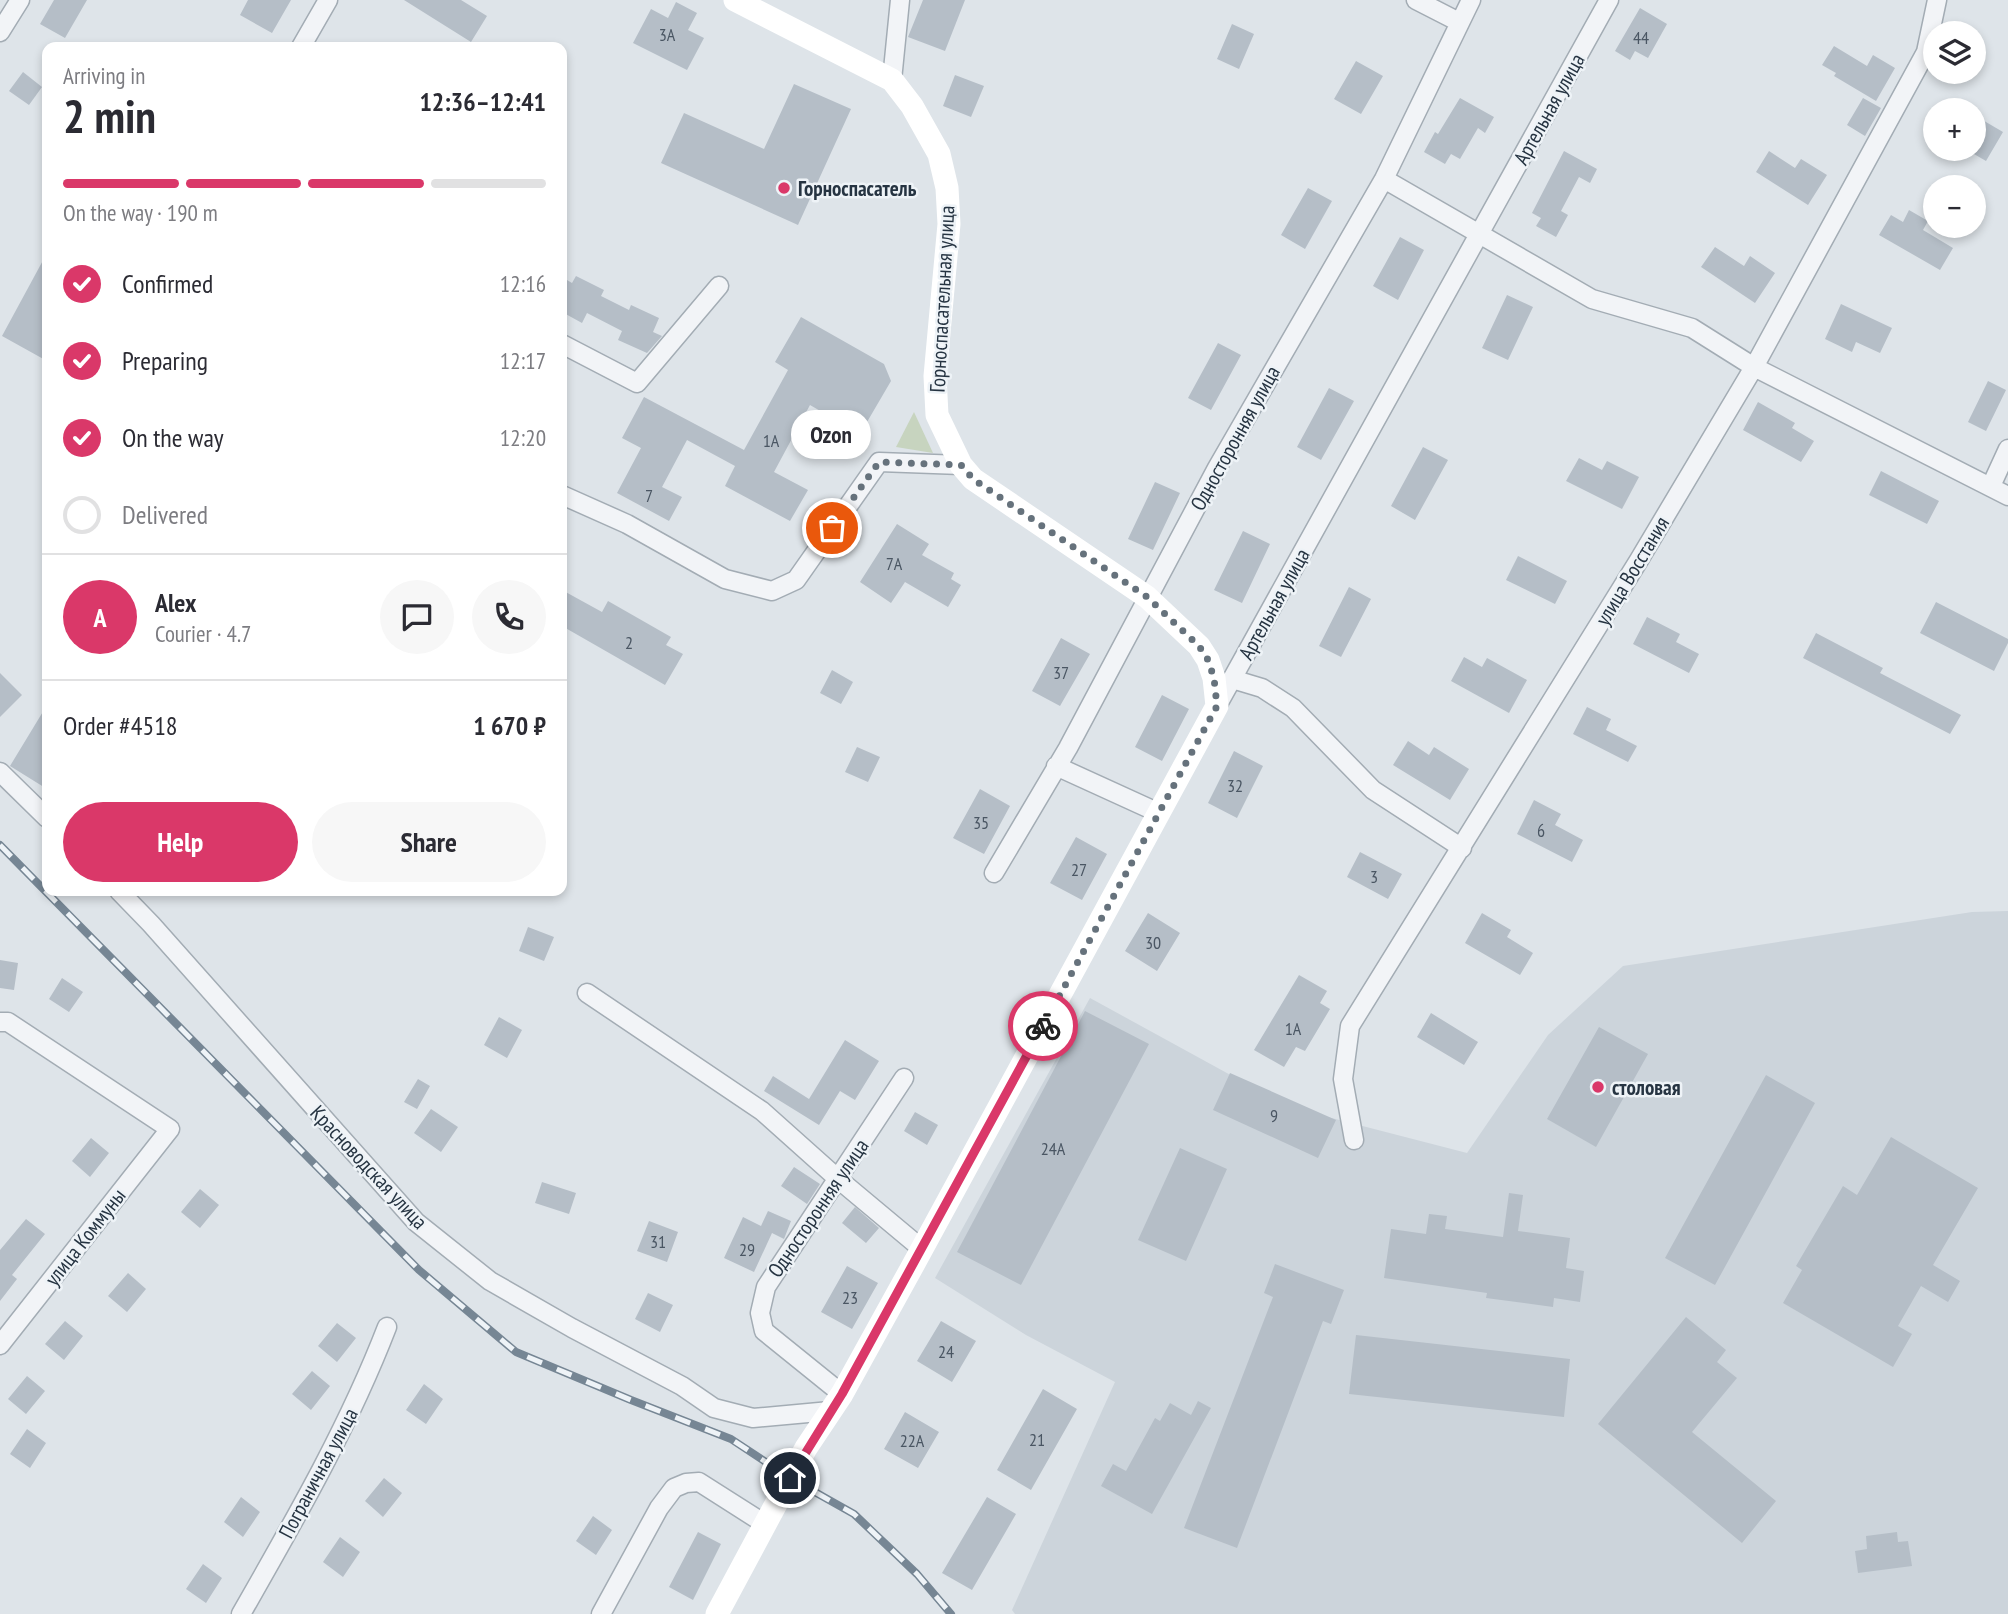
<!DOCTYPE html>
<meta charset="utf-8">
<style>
:root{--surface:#fff;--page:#f7f7f7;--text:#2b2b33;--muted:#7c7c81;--line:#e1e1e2;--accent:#da3869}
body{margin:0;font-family:"PT Sans Narrow",sans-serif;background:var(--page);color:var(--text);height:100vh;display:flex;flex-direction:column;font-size:26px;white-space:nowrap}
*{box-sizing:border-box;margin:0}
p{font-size:23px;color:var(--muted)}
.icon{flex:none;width:38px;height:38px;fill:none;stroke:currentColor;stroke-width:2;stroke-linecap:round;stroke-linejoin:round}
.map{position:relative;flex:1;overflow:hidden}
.drawer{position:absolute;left:42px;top:42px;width:525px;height:854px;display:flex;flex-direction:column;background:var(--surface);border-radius:14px;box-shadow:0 4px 10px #0003}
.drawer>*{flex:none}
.fabs{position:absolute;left:1923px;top:21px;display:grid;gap:14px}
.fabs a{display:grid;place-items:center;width:63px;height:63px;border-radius:50%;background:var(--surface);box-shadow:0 4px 10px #0003;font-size:35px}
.pin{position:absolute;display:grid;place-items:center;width:60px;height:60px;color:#fff;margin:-30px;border:4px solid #fff;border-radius:50%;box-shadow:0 2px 7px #0007}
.courier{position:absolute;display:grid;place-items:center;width:70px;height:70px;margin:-35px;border:5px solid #da3869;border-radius:50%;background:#fff;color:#222;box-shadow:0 2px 9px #0007}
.bubble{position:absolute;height:49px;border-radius:24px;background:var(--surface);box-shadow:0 4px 10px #0003;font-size:23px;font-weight:600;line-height:49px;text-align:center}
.summary em{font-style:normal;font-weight:600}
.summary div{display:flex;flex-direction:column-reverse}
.summary{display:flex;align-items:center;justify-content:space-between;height:119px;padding:0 21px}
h1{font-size:46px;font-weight:600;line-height:52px}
.bar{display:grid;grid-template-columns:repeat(4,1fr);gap:10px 7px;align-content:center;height:84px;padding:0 21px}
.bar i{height:9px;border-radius:5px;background:var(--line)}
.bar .on{background:var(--accent)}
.bar p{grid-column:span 4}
.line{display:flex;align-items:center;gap:18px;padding:0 21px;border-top:2px solid var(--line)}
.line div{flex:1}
.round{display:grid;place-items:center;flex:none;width:74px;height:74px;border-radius:37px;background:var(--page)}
ol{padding:0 21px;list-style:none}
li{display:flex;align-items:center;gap:21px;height:77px}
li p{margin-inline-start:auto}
li .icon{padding:7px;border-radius:50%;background:var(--accent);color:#fff;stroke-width:4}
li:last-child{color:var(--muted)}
li i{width:38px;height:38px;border:4px solid var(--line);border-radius:50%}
.primary-button{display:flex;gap:14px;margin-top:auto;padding:14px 21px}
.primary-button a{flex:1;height:80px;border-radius:42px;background:var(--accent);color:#fff;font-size:28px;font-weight:600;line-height:80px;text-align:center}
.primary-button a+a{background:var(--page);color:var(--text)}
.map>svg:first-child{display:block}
</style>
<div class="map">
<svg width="2008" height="1614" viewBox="0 0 2008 1614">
<rect width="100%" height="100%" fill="#dee4e9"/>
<path fill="#ccd4db" d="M 2008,911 L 2008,1614 L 1015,1614 L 1012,1610 L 1115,1382 L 1026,1335 L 935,1278 L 1090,998 L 1289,1107 L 1467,1153 L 1548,1035 L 1623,966 L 1972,912 Z"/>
<path fill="#c7d4bf" d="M 914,412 L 933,453 L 896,447 Z"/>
<path fill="#b5bec7" d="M 54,0 L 87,0 L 65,38 L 40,24 Z
M 248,0 L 291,0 L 272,33 L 240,15 Z
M 404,0 L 461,0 L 487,16 L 471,42 Z
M 923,0 L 965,0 L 945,51 L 908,37 Z
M 676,2 L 697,13 L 688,30 L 704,38 L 687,70 L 633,43 L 651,9 L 668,18 Z
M 1640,8 L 1667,24 L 1648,58 L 1635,51 L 1630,60 L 1615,51 Z
M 1232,24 L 1254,34 L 1239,69 L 1217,59 Z
M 1834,46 L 1867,66 L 1873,55 L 1895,68 L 1876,101 L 1834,76 L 1836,73 L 1822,65 Z
M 1356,61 L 1383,76 L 1361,114 L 1334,99 Z
M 23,72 L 42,87 L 29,105 L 9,91 Z
M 955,75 L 984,86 L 971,117 L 943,106 Z
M 794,84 L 851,109 L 798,225 L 661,163 L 684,113 L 764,149 Z
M 1460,98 L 1494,117 L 1485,133 L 1478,128 L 1460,159 L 1451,154 L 1445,164 L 1424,152 L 1435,132 L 1438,134 Z
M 1863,98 L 1881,108 L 1865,136 L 1847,125 Z
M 1974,115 L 2003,132 L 1986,161 L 1974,154 Z
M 1564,151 L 1597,169 L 1590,183 L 1579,177 L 1561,211 L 1568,215 L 1556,237 L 1536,226 L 1541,218 L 1532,213 Z
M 1769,151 L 1795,168 L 1801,159 L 1827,175 L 1808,205 L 1756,172 Z
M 1308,188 L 1332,201 L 1305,249 L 1281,235 Z
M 1909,210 L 1928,221 L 1923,230 L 1953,248 L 1940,270 L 1879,235 L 1891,215 L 1903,222 Z
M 1400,237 L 1424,250 L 1398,300 L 1373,286 Z
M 1715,247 L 1744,266 L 1750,256 L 1775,273 L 1755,303 L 1701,267 Z
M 47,253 L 47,361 L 2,336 Z
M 576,276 L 604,290 L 601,296 L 629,310 L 631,305 L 659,318 L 653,332 L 662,336 L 647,353 L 618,340 L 622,331 L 587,313 L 582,323 L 562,312 L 562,277 L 572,283 Z
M 1507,295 L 1533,307 L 1508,360 L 1482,348 Z
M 1841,304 L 1892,328 L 1880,353 L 1856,342 L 1852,352 L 1825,339 Z
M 801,317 L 884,364 L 891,381 L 860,434 L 810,405 L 774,472 L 808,490 L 790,521 L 725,486 L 735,466 L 687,440 L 662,487 L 682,497 L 669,521 L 617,493 L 641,448 L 622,438 L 644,397 L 744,450 L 788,370 L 775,362 Z
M 1218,343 L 1241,355 L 1211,410 L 1188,398 Z
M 1988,381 L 2006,390 L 1986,431 L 1968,422 Z
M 1329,388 L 1354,401 L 1321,460 L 1297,447 Z
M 1758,402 L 1795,423 L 1792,428 L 1814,441 L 1801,462 L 1743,430 Z
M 1423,447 L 1448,460 L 1415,520 L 1391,506 Z
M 1579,458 L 1602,470 L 1607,461 L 1639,477 L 1622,509 L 1566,481 Z
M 1881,471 L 1939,501 L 1927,524 L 1869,495 Z
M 1155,482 L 1180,493 L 1153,550 L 1128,539 Z
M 897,524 L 929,544 L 922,555 L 954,573 L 951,579 L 961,585 L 948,607 L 905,582 L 891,603 L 860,582 Z
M 1243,531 L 1270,544 L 1242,603 L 1214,590 Z
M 1518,556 L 1567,581 L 1555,604 L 1506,580 Z
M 1349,587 L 1371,599 L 1341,657 L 1319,646 Z
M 562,590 L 602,612 L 608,601 L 671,637 L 666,645 L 683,654 L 665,685 L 562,626 Z
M 1936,602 L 2008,639 L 2008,643 L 1994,671 L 1920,633 Z
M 1647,617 L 1680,634 L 1676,642 L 1699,654 L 1689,673 L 1633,644 Z
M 1816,633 L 1883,668 L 1880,673 L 1961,715 L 1950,734 L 1803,658 Z
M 1061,638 L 1090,654 L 1060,706 L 1032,691 Z
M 1464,657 L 1482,667 L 1487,658 L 1527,680 L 1509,713 L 1451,681 Z
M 832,670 L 853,682 L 841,704 L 820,693 Z
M 0,673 L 22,695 L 0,717 Z
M 1162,695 L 1189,709 L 1162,761 L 1135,747 Z
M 47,705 L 47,789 L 10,766 Z
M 1587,707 L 1611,719 L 1606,730 L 1637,746 L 1628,762 L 1573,734 Z
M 1408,741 L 1429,755 L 1434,747 L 1469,769 L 1450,800 L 1393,765 Z
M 857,747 L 880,757 L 868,782 L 845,772 Z
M 1234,751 L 1263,766 L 1237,818 L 1208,803 Z
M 980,789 L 1010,806 L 984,854 L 953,838 Z
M 1534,800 L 1561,814 L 1555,825 L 1583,840 L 1572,862 L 1517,834 Z
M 1076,837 L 1107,854 L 1082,900 L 1050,883 Z
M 1360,852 L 1402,874 L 1388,899 L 1347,877 Z
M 1148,913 L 1180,933 L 1157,971 L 1125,951 Z
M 1482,913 L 1511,930 L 1507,937 L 1533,953 L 1520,975 L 1465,943 Z
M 528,927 L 554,937 L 544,961 L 519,951 Z
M 0,960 L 18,963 L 14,990 L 0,988 Z
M 1299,975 L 1327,991 L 1320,1003 L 1330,1009 L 1305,1051 L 1296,1047 L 1284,1067 L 1254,1050 Z
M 62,978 L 83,992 L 69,1012 L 49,999 Z
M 1085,1011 L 1149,1044 L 1021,1285 L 957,1252 Z
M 1431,1013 L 1478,1042 L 1464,1065 L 1417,1037 Z
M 499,1017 L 522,1030 L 507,1058 L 484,1045 Z
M 1599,1027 L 1648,1054 L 1596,1147 L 1547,1119 Z
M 845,1040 L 879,1061 L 855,1100 L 840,1091 L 819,1125 L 764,1091 L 773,1076 L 809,1099 Z
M 1230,1073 L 1336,1120 L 1318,1158 L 1213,1110 Z
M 1766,1075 L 1815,1103 L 1715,1285 L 1665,1258 Z
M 418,1079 L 430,1086 L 417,1109 L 404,1102 Z
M 431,1109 L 458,1127 L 441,1152 L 414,1133 Z
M 915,1112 L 938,1125 L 927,1145 L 904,1131 Z
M 1891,1137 L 1978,1188 L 1933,1265 L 1960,1281 L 1948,1302 L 1921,1286 L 1898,1326 L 1912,1334 L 1893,1367 L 1783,1303 L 1802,1270 L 1796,1266 L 1843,1186 L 1857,1195 Z
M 91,1138 L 109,1153 L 90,1177 L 72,1161 Z
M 1180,1148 L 1227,1169 L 1186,1261 L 1138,1240 Z
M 794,1167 L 820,1184 L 807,1204 L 781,1186 Z
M 542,1182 L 576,1193 L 569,1214 L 535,1203 Z
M 200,1189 L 219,1205 L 200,1228 L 181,1212 Z
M 1509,1193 L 1523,1195 L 1518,1231 L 1570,1238 L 1566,1268 L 1584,1271 L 1580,1302 L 1554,1298 L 1553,1307 L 1486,1298 L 1487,1293 L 1384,1278 L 1391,1229 L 1426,1234 L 1429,1214 L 1447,1216 L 1445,1229 L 1503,1237 Z
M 855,1207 L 879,1228 L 866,1243 L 842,1223 Z
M 768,1211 L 791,1221 L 784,1239 L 772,1233 L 754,1272 L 724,1258 L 743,1217 L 761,1226 Z
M 26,1219 L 45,1234 L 12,1275 L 17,1279 L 0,1301 L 0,1250 Z
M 649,1221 L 678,1232 L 667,1262 L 637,1251 Z
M 1275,1264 L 1344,1290 L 1331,1324 L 1323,1321 L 1237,1548 L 1184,1528 L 1273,1297 L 1264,1293 Z
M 847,1266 L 878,1283 L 852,1329 L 821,1312 Z
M 128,1273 L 146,1289 L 127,1312 L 108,1296 Z
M 648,1293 L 673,1305 L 660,1332 L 635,1319 Z
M 1686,1317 L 1726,1350 L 1717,1362 L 1737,1378 L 1692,1432 L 1776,1501 L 1742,1543 L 1598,1424 Z
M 65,1321 L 83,1336 L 64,1360 L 45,1344 Z
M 941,1321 L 976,1341 L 952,1382 L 917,1361 Z
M 337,1323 L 356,1338 L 337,1362 L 318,1346 Z
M 1356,1335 L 1570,1359 L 1564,1417 L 1349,1394 Z
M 312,1371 L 330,1386 L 311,1410 L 292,1394 Z
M 27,1376 L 45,1391 L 26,1414 L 8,1399 Z
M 424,1384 L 443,1399 L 426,1424 L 406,1410 Z
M 1043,1389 L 1077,1409 L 1031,1490 L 997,1470 Z
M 1198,1401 L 1211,1408 L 1152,1514 L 1101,1486 L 1113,1464 L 1126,1471 L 1155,1418 L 1160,1421 L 1170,1403 L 1191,1415 Z
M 905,1412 L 939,1432 L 918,1468 L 884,1449 Z
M 27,1429 L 46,1443 L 30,1468 L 10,1454 Z
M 384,1478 L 402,1493 L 383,1517 L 365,1501 Z
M 241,1497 L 260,1512 L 243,1537 L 224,1522 Z
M 987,1497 L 1016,1514 L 972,1590 L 942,1573 Z
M 593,1516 L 612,1530 L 596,1555 L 576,1541 Z
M 698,1532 L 721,1544 L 693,1600 L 669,1587 Z
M 1897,1532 L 1898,1542 L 1908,1541 L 1912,1566 L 1858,1573 L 1855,1551 L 1867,1549 L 1866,1536 Z
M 340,1537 L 360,1552 L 343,1577 L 323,1562 Z
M 203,1564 L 222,1578 L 206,1603 L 186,1589 Z"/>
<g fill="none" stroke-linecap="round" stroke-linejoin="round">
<g stroke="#a3acb4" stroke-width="21">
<path id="minor" d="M 1416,0 L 1459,22
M 0,32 L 20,0
M 301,47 L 328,0
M 892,80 L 900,0
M 1384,179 L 1592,299 L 1692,328 L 1754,367 L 2008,496
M 562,344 L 637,383 L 719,286
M 1991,486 L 2008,449
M 562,495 L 627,524 L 725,579 L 772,591 L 796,580 L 879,462 L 961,465
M 1232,679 L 1262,688 L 1293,708 L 1373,790 L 1462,848
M 1217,706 L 1609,0
M 1056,766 L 1159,813
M 0,772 L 47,818
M 994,873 L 1068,748 L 1217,468 L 1384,179 L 1471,0
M 119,891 L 151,924 L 416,1222 L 490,1281 L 572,1328 L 682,1386 L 714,1408 L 753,1418 L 830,1411
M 587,993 L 762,1111 L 837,1178 L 922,1249
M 0,1022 L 8,1022 L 170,1129 L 0,1345
M 1354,1140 L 1343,1079 L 1350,1026 L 1639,560 L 1754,367 L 1926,52 L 1937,0
M 842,1394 L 764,1331 L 760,1313 L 766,1287 L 904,1078
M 241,1614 C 294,1521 348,1428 387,1327
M 601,1614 L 659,1508 L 674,1488 L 686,1483 L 699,1482 L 765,1524"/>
</g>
<use href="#minor" stroke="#f2f4f7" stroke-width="18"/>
<path stroke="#fff" stroke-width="23" d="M 717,1614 L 806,1448 L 842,1394 L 911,1269 L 1217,706 L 1214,678 L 1208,660 L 1199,646 L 1147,597 L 973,479 L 961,465 L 937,415 L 935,376 L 949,224 L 947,188 L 939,154 L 912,106 L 892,80 L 735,0"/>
<g stroke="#768694" stroke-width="8">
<path id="rail" d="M 0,845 L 419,1270 L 516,1352 L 631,1400 L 731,1439 L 790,1478 L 854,1514 L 917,1574 L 951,1614"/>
</g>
<use href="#rail" stroke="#eef3f7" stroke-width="5" stroke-dasharray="16" stroke-linecap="butt"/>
</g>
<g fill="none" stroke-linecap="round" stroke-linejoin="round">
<path stroke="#66727c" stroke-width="7" stroke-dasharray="0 12.6" d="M 832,528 L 879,462 L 961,465 L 973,479 L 1147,597 L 1199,646 L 1208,660 L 1214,678 L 1217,706 L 1043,1026"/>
<path stroke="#da3869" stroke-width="9" d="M 790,1478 L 842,1394 L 1043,1026"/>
</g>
<g fill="#da3869" stroke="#eef3f7" stroke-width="2.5">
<circle cx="784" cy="188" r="7"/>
<circle cx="1598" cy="1087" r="7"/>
</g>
<g text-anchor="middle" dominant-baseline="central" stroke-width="5" stroke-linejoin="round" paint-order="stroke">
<g font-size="18" fill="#4a5663">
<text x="667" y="34">3А</text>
<text x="1641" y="37">44</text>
<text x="771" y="440">1А</text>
<text x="649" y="495">7</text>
<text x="894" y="563">7А</text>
<text x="629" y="642">2</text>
<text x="1061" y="672">37</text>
<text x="1235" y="785">32</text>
<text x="981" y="822">35</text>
<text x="1541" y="830">6</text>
<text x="1079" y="869">27</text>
<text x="1374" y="876">3</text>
<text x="1153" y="942">30</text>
<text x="1293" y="1028">1А</text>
<text x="1274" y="1115">9</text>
<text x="1053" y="1148">24А</text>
<text x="658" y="1241">31</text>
<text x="747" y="1249">29</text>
<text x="850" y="1297">23</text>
<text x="946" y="1351">24</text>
<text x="1037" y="1439">21</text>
<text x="912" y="1440">22А</text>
</g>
<g font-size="21" fill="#263442" stroke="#eef3f7">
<text transform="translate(1549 109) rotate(-61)">Артельная улица</text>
<text transform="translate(942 299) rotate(-87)">Горноспасательная улица</text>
<text transform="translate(1235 438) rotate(-61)">Односторонняя улица</text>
<text transform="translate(1632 571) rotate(-59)">улица Восстания</text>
<text transform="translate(1274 604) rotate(-61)">Артельная улица</text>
<text transform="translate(369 1167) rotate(47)">Красноводская улица</text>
<text transform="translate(818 1208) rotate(-56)">Односторонняя улица</text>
<text transform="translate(85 1237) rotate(-52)">улица Коммуны</text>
<text transform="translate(318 1473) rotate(-62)">Пограничная улица</text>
</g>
<g font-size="21" font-weight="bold" fill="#263442" stroke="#eef3f7" text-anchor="start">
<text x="798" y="188">Горноспасатель</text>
<text x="1612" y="1087">столовая</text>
</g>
</g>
</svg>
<div class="fabs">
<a><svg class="icon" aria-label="layers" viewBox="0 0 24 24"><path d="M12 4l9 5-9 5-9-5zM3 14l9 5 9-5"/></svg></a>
<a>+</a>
<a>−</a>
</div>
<div class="pin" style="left:832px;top:528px;background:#ea580c"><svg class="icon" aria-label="bag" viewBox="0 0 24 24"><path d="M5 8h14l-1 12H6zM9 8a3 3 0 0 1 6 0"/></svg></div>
<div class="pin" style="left:790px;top:1478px;background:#1f2937"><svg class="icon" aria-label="home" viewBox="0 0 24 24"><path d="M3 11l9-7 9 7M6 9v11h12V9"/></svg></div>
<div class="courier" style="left:1043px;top:1026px"><svg class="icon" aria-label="bike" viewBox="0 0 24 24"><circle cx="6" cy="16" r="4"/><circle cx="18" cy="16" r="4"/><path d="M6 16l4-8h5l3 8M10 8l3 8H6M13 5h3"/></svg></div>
<div class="bubble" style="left:791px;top:410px;width:80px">Ozon</div>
<section class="drawer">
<div class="summary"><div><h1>2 min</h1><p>Arriving in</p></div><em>12:36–12:41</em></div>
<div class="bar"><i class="on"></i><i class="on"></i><i class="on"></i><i></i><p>On the way · 190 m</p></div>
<ol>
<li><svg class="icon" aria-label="check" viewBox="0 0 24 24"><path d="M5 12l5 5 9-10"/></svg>Confirmed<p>12:16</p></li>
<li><svg class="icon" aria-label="check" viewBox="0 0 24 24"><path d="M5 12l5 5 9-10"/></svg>Preparing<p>12:17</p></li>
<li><svg class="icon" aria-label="check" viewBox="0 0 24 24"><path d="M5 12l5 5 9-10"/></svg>On the way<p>12:20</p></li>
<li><i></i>Delivered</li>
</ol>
<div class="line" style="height:126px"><b class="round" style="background:var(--accent);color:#fff">A</b><div><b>Alex</b><p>Courier · 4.7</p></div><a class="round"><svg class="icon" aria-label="chat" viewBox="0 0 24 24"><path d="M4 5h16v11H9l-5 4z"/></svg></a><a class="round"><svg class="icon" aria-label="phone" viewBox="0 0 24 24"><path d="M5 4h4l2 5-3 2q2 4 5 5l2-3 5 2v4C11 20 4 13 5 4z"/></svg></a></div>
<div class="line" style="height:91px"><div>Order #4518</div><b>1 670 ₽</b></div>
<div class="primary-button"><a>Help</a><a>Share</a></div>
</section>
</div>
